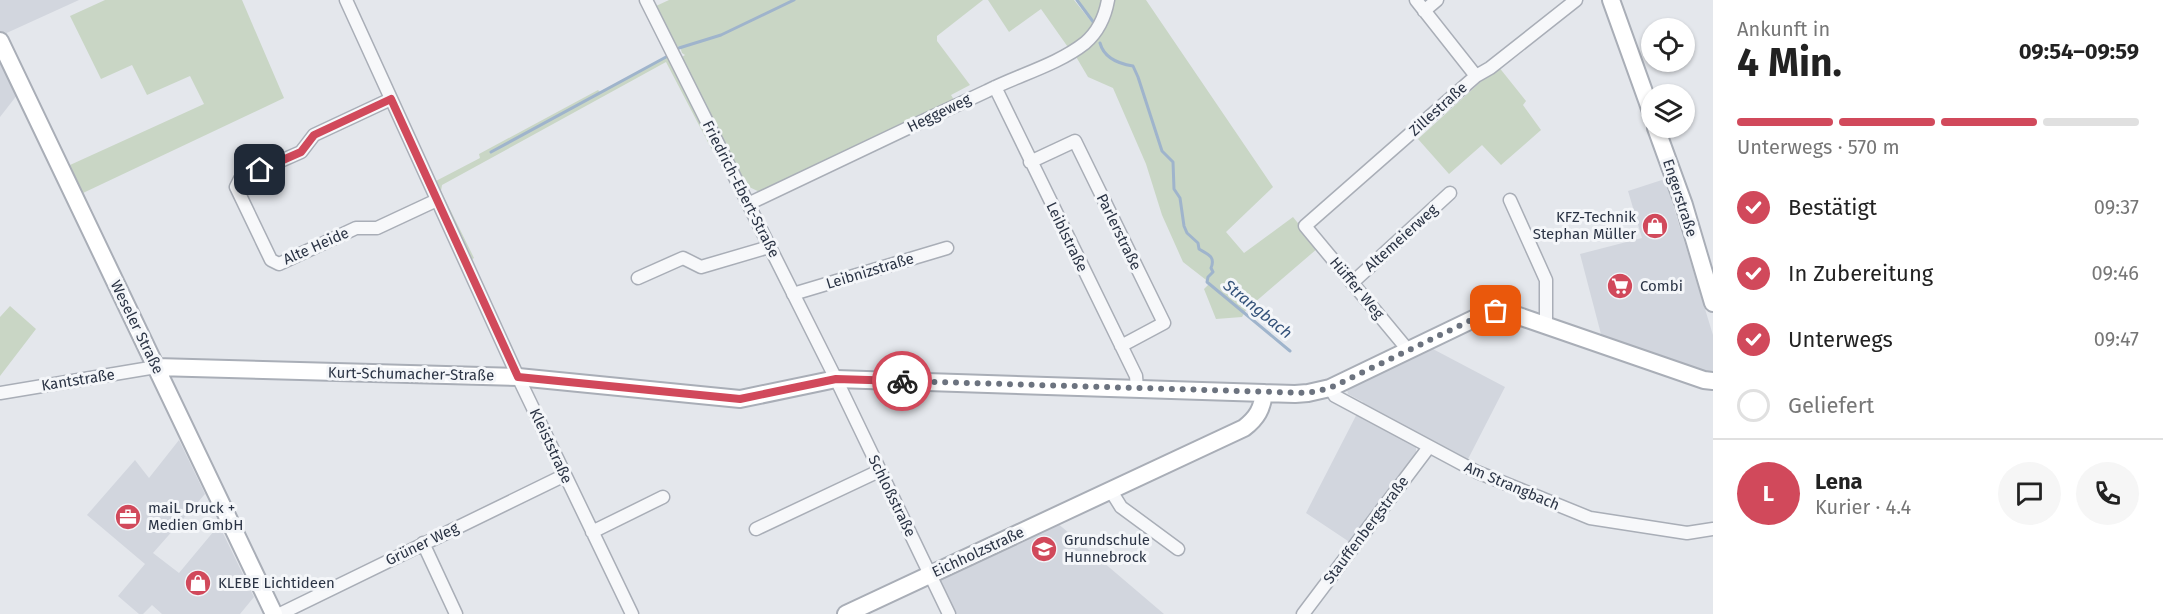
<!DOCTYPE html>
<html lang="de">
<meta charset="utf-8">
<style>
:root{--surface:#fff;--page:#f6f6f6;--text:#222;--muted:#767676;--line:#e0e0e0;--accent:#d1495b}
body{margin:0;font-family:"Fira Sans",sans-serif;background:var(--page);color:var(--text);height:100vh;display:flex;flex-direction:column;font-size:22px;white-space:nowrap}
*{box-sizing:border-box;margin:0}
p{font-size:20px;color:var(--muted)}
.icon{flex:none;width:33px;height:33px;fill:none;stroke:currentColor;stroke-width:2;stroke-linecap:round;stroke-linejoin:round}
.map{position:relative;flex:1;overflow:hidden}
.side{display:flex;flex-direction:column;background:var(--surface);width:450px}
.side>*{flex:none}
.tools{position:absolute;left:1641px;top:18px;display:grid;gap:12px}
.tools a{display:grid;place-items:center;width:54px;height:54px;border-radius:50%;background:var(--surface);box-shadow:0 2px 4px #0004;font-size:30px}
.pin{position:absolute;display:grid;place-items:center;width:51px;height:51px;color:#fff;margin:-26px;border-radius:12px;box-shadow:0 3px 9px #0006}
.courier{position:absolute;display:grid;place-items:center;width:60px;height:60px;margin:-30px;border:4px solid #d1495b;border-radius:50%;background:#fff;color:#222;box-shadow:0 2px 8px #0007}
.headline em{font-style:normal;font-weight:700}
.headline div{display:flex;flex-direction:column-reverse}
.headline{display:flex;align-items:center;justify-content:space-between;height:102px;padding:0 24px}
h1{font-size:39px;font-weight:700;line-height:45px}
.bar{display:grid;grid-template-columns:repeat(4,1fr);gap:9px 6px;align-content:center;height:72px;padding:0 24px}
.bar i{height:8px;border-radius:4px;background:var(--line)}
.bar .selected{background:var(--accent)}
.bar p{grid-column:span 4}
.line{display:flex;align-items:center;gap:15px;padding:0 24px;border-top:2px solid var(--line)}
.line div{flex:1}
.round{display:grid;place-items:center;flex:none;width:63px;height:63px;border-radius:32px;background:var(--page)}
ol{padding:0 24px;list-style:none}
li{display:flex;align-items:center;gap:18px;height:66px}
li p{margin-inline-start:auto}
li .icon{padding:6px;border-radius:50%;background:var(--accent);color:#fff;stroke-width:4}
li:last-child{color:var(--muted)}
li i{width:33px;height:33px;border:3px solid var(--line);border-radius:50%}
main{display:flex;flex:1;min-height:0}
.map>svg:first-child{display:block}
</style>
<main>
<div class="map">
<svg width="1713" height="614" viewBox="0 0 1713 614">
<rect width="100%" height="100%" fill="#e4e7ec"/>
<path fill="#d2d6de" d="M 0,0 L 79,0 L 0,36 Z
M 0,47 L 21,90 L 0,117 Z
M 1665,179 L 1713,335 L 1713,373 L 1704,375 L 1602,338 L 1580,254 L 1642,238 L 1628,191 Z
M 1431,348 L 1505,387 L 1467,461 L 1424,438 L 1416,447 L 1416,456 L 1351,543 L 1306,513 L 1363,402 L 1348,394 L 1347,389 Z
M 179,440 L 205,494 L 153,553 L 179,573 L 219,525 L 254,597 L 240,614 L 162,614 L 152,605 L 143,614 L 139,614 L 118,596 L 145,564 L 87,515 L 135,460 L 149,478 Z
M 1056,522 L 1164,614 L 954,614 L 938,578 Z"/>
<path fill="#c9d6c5" d="M 105,0 L 242,0 L 284,98 L 83,193 L 70,165 L 204,104 L 190,76 L 147,95 L 132,65 L 101,79 L 70,16 Z
M 669,0 L 983,0 L 937,36 L 937,41 L 970,85 L 951,95 L 956,103 L 764,194 L 747,186 L 682,57 L 685,55 L 682,53 L 680,47 L 676,46 L 656,6 Z
M 988,0 L 1074,0 L 1094,25 L 1095,23 L 1077,0 L 1106,0 L 1099,23 L 1070,50 L 1041,9 L 1009,32 Z
M 1111,0 L 1146,0 L 1273,187 L 1226,232 L 1244,253 L 1293,217 L 1318,248 L 1246,310 L 1242,317 L 1216,319 L 1204,289 L 1210,283 L 1183,262 L 1162,215 L 1146,164 L 1113,88 L 1088,77 L 1075,55 Z
M 667,56 L 713,149 L 712,150 L 666,62 L 442,185 L 441,191 L 474,258 L 471,260 L 434,182 L 480,158 L 479,154 L 598,90 L 600,92 Z
M 1498,66 L 1526,101 L 1523,105 L 1541,130 L 1501,165 L 1482,145 L 1449,174 L 1418,139 Z
M 10,306 L 36,329 L 0,376 L 0,317 Z"/>
<g fill="none" stroke-linecap="round" stroke-linejoin="round">
<path stroke="#9fb4cc" stroke-width="3" d="M 1077,0 L 1094,23
M 1100,43 C 1104,58 1120,64 1133,66 L 1138,77 L 1162,151 L 1173,162 L 1174,189 L 1180,198 L 1184,226 L 1187,233 L 1198,243 L 1199,249 C 1207,254 1216,256 1211,268 L 1213,272 L 1208,277 L 1207,282 L 1290,351
M 679,48 L 721,35 L 794,0
M 491,152 L 666,57"/>
<g stroke="#a9aeb7" stroke-width="15">
<path id="street" d="M 346,0 L 518,377 L 632,614
M 646,0 L 836,379 L 949,614
M 1416,0 L 1476,76
M 1424,11 L 1437,0
M 995,87 L 1136,376 L 1137,388
M 391,99 L 314,135 L 301,152 L 240,179 L 236,187 L 271,260 L 279,264 L 356,228 L 377,228 L 437,200
M 1030,162 L 1075,141 L 1164,323 L 1121,346
M 1510,200 L 1546,280 L 1546,319 L 1542,325
M 748,204 C 828,166 907,128 987,91 C 1018,75 1057,65 1085,43 C 1099,31 1105,17 1108,0
M 638,278 L 683,258 L 701,267 L 769,247
M 1352,283 L 1450,193
M 793,294 L 947,248
M 1408,350 L 1305,226 L 1476,76 L 1490,68 L 1576,0
M 1330,388 L 1335,396 L 1477,472 L 1590,518 L 1687,533 L 1713,529
M 0,393 L 156,367
M 1111,491 L 1121,507 L 1178,549
M 756,529 L 879,471
M 592,532 L 663,497
M 423,543 L 456,614
M 280,614 L 565,475
M 1303,614 L 1429,447"/>
</g>
<g stroke="#a9aeb7" stroke-width="20">
<path id="secondary" d="M 1611,0 L 1652,114
M 0,41 L 274,614
M 1656,128 L 1684,205 L 1713,303
M 156,367 L 518,377 L 740,399 L 836,379 L 1295,394 L 1308,393 L 1330,388 L 1486,313 L 1496,311 L 1507,312 L 1704,380 L 1713,381
M 846,614 L 1244,428 C 1257,418 1262,409 1264,393"/>
</g>
<use href="#street" stroke="#f7f8fa" stroke-width="12"/>
<use href="#secondary" stroke="#fff" stroke-width="16"/>
</g>
<g fill="none" stroke-linecap="round" stroke-linejoin="round">
<path stroke="#6c737f" stroke-width="6" stroke-dasharray="0 10.8" d="M 902,381 L 1308,393 L 1330,388 L 1486,313 L 1496,311"/>
<path stroke="#d1495b" stroke-width="8" d="M 260,170 L 301,152 L 314,135 L 391,99 L 518,377 L 740,399 L 836,379 L 902,381"/>
</g>
<defs>
<g id="shop-disc" transform="scale(1.35)"><circle r="9.5" fill="#d1495b" stroke="#f4f6f9"/><path d="M-5-2.5h2.3a2.7 3.5 0 0 1 5.4 0H5L5.5 6h-11ZM-1.5-2.5h3a1.5 2.3 0 0 0-3 0Z" fill="#fff"/></g>
<g id="supermarket-disc" transform="scale(1.35)"><circle r="9.5" fill="#d1495b" stroke="#f4f6f9"/><path d="M-6-5.5h2.5l.6 2H6L4.5 2H-2.5L-4.4-4H-6ZM-1.5 3.2a1.3 1.3 0 1 0 .1 0ZM3 3.2a1.3 1.3 0 1 0 .1 0Z" fill="#fff"/></g>
<g id="office-disc" transform="scale(1.35)"><circle r="9.5" fill="#d1495b" stroke="#f4f6f9"/><path d="M-6-3h4V-5.5h4V-3h4V5H-6ZM-1-4.5V-3h2v-1.5ZM-6 0V1H6V0Z" fill="#fff"/></g>
<g id="school-disc" transform="scale(1.35)"><circle r="9.5" fill="#d1495b" stroke="#f4f6f9"/><path d="M0-5L7-2L0 1L-7-2ZM-4 1L0 2.5L4 1V4Q0 6-4 4Z" fill="#fff"/></g>
</defs>
<g fill-rule="evenodd">
<use href="#shop-disc" x="1655" y="226"/>
<use href="#supermarket-disc" x="1620" y="286"/>
<use href="#office-disc" x="128" y="517"/>
<use href="#school-disc" x="1044" y="549"/>
<use href="#shop-disc" x="198" y="583"/>
</g>
<g text-anchor="middle" dominant-baseline="central" stroke-width="6" stroke-linejoin="round" paint-order="stroke">
<g font-size="15" fill="#2b3445" stroke="#f4f6f9">
<text transform="translate(1438 109) rotate(-42)">Zillestraße</text>
<text transform="translate(939 113) rotate(-26)">Heggeweg</text>
<text transform="translate(741 189) rotate(63)">Friedrich-Ebert-Straße</text>
<text transform="translate(1680 198) rotate(72)">Engerstraße</text>
<text transform="translate(1119 232) rotate(64)">Parlerstraße</text>
<text transform="translate(1067 237) rotate(64)">Leiblstraße</text>
<text transform="translate(1401 238) rotate(-42)">Altemeierweg</text>
<text transform="translate(316 246) rotate(-24)">Alte Heide</text>
<text transform="translate(870 271) rotate(-17)">Leibnizstraße</text>
<text transform="translate(1357 288) rotate(50)">Hüffer Weg</text>
<text transform="translate(137 327) rotate(64)">Weseler Straße</text>
<text transform="translate(411 374) rotate(1)">Kurt-Schumacher-Straße</text>
<text transform="translate(78 380) rotate(-9)">Kantstraße</text>
<text transform="translate(551 446) rotate(65)">Kleiststraße</text>
<text transform="translate(1512 486) rotate(23)">Am Strangbach</text>
<text transform="translate(892 496) rotate(64)">Schloßstraße</text>
<text transform="translate(1366 530) rotate(-53)">Stauffenbergstraße</text>
<text transform="translate(422 544) rotate(-26)">Grüner Weg</text>
<text transform="translate(978 552) rotate(-25)">Eichholzstraße</text>
</g>
<g font-size="15" fill="#2b3445" stroke="#f4f6f9" text-anchor="start">
<text x="1636" y="217" text-anchor="end">KFZ-Technik<tspan x="1636" dy="17">Stephan Müller</tspan></text>
<text x="1640" y="286">Combi</text>
<text x="148" y="508">maiL Druck +<tspan x="148" dy="17">Medien GmbH</tspan></text>
<text x="1064" y="540">Grundschule<tspan x="1064" dy="17">Hunnebrock</tspan></text>
<text x="218" y="583">KLEBE Lichtideen</text>
</g>
<g font-size="16" font-style="italic" fill="#34527a" stroke="#f4f6f9">
<text transform="translate(1258 309) rotate(39)">Strangbach</text>
</g>
</g>
</svg>
<div class="tools">
<a><svg class="icon" aria-label="locate" viewBox="0 0 24 24"><circle cx="12" cy="12" r="6"/><path d="M12 2v4M12 18v4M2 12h4M18 12h4"/></svg></a>
<a><svg class="icon" aria-label="layers" viewBox="0 0 24 24"><path d="M12 4l9 5-9 5-9-5zM3 14l9 5 9-5"/></svg></a>
</div>
<div class="pin" style="left:1496px;top:311px;background:#ea580c"><svg class="icon" aria-label="bag" viewBox="0 0 24 24"><path d="M5 8h14l-1 12H6zM9 8a3 3 0 0 1 6 0"/></svg></div>
<div class="pin" style="left:260px;top:170px;background:#1f2937"><svg class="icon" aria-label="home" viewBox="0 0 24 24"><path d="M3 11l9-7 9 7M6 9v11h12V9"/></svg></div>
<div class="courier" style="left:902px;top:381px"><svg class="icon" aria-label="bike" viewBox="0 0 24 24"><circle cx="6" cy="16" r="4"/><circle cx="18" cy="16" r="4"/><path d="M6 16l4-8h5l3 8M10 8l3 8H6M13 5h3"/></svg></div>
</div>
<section class="side">
<div class="headline"><div><h1>4 Min.</h1><p>Ankunft in</p></div><em>09:54–09:59</em></div>
<div class="bar"><i class="selected"></i><i class="selected"></i><i class="selected"></i><i></i><p>Unterwegs · 570 m</p></div>
<ol>
<li><svg class="icon" aria-label="check" viewBox="0 0 24 24"><path d="M5 12l5 5 9-10"/></svg>Bestätigt<p>09:37</p></li>
<li><svg class="icon" aria-label="check" viewBox="0 0 24 24"><path d="M5 12l5 5 9-10"/></svg>In Zubereitung<p>09:46</p></li>
<li><svg class="icon" aria-label="check" viewBox="0 0 24 24"><path d="M5 12l5 5 9-10"/></svg>Unterwegs<p>09:47</p></li>
<li><i></i>Geliefert</li>
</ol>
<div class="line" style="height:108px"><b class="round" style="background:var(--accent);color:#fff">L</b><div><b>Lena</b><p>Kurier · 4.4</p></div><a class="round"><svg class="icon" aria-label="chat" viewBox="0 0 24 24"><path d="M4 5h16v11H9l-5 4z"/></svg></a><a class="round"><svg class="icon" aria-label="phone" viewBox="0 0 24 24"><path d="M5 4h4l2 5-3 2q2 4 5 5l2-3 5 2v4C11 20 4 13 5 4z"/></svg></a></div>
</section>
</main>
